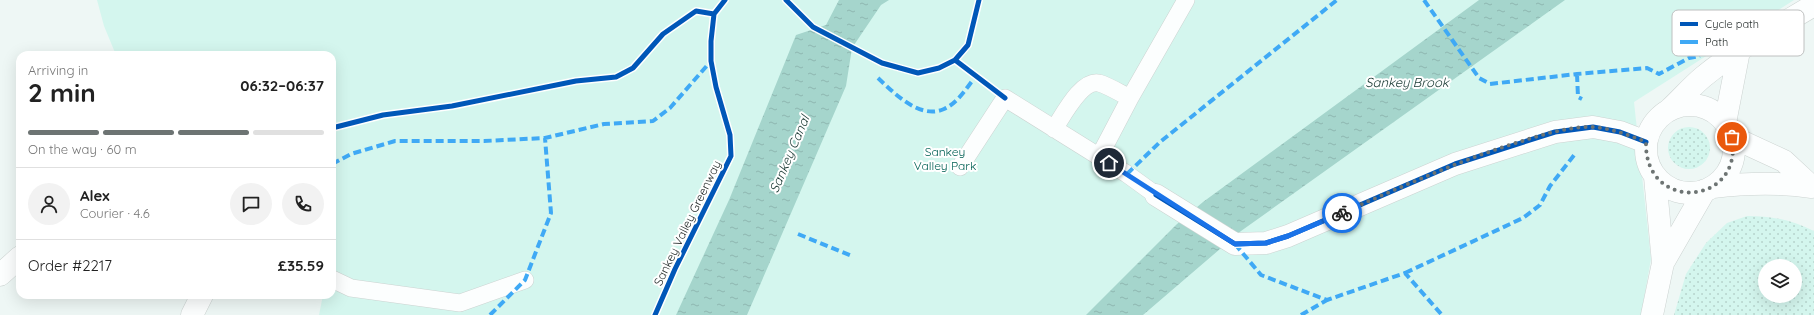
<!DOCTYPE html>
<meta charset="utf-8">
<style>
:root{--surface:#fff;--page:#f2f2f2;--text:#222;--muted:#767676;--line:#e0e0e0;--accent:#6d7473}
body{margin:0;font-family:Quicksand,sans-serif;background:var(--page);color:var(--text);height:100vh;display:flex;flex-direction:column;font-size:15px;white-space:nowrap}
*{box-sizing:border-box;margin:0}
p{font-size:13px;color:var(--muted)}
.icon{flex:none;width:22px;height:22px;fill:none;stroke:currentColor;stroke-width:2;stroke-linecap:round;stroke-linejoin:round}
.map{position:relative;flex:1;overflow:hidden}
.side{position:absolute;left:16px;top:51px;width:320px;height:248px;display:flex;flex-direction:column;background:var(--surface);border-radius:12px;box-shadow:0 4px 16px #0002}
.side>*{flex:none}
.buttons{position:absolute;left:1758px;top:259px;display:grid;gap:8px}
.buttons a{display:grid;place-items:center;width:44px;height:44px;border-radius:50%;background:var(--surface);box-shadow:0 4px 16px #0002;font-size:20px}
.pin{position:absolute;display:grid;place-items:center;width:34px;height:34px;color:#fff;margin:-17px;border:2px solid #fff;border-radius:50%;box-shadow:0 1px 4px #0007}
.courier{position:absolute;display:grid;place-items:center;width:40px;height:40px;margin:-20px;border:3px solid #1a73e8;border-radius:50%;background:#fff;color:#222;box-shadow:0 1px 5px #0007}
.summary em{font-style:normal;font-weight:700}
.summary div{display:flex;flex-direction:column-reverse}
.summary{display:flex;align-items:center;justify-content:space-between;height:68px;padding:0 12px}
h1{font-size:26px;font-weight:700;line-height:30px}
.bar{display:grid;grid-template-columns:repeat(4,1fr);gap:6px 4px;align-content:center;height:48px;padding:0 12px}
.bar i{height:5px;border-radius:3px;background:var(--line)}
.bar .selected{background:var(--accent)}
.bar p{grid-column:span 4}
.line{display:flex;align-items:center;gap:10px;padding:0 12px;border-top:1px solid var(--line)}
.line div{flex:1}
.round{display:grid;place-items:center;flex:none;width:42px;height:42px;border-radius:21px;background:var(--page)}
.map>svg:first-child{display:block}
</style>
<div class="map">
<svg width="1814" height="315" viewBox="0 0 1814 315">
<defs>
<pattern id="grass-dots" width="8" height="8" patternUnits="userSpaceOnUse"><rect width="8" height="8" fill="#d4f6ee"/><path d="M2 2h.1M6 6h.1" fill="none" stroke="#b6d3cc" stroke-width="1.8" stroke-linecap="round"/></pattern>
<pattern id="water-ripples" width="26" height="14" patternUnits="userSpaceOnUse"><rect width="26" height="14" fill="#a5d5cc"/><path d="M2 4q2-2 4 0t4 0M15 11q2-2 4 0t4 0" fill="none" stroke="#8eb7b0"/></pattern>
</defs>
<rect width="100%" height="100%" fill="#eef7f5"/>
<path fill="url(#grass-dots)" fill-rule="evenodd" d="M1668 148a21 21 0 1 1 42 0a21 21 0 1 1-42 0Z
M 1747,216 C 1773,216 1791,220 1814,231 L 1814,315 L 1674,315 L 1686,274 L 1706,243 L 1727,223 ZM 1765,266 L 1795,266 L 1795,296 L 1765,296 Z"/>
<path fill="#d4f6ee" d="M 97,0 L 1794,0 L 1634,102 L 1651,259 L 1641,315 L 319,315 L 323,295 L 332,295 L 332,55 L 116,55 L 104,26 Z"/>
<path fill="url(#water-ripples)" d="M 839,0 L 889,0 L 881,5 L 852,48 L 846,86 L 747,315 L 676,315 L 729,200 L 796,35 L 826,25 Z
M 1479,0 L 1565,0 L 1241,231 L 1143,315 L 1086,315 L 1177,224 L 1203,202 Z"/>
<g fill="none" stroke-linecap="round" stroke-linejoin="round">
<g stroke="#ccd3d1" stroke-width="18">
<path id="service" d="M 1130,98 L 1186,0
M 1054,129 C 1063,116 1081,79 1099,83 C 1109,86 1120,93 1130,98 L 1099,157
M 960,167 L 1005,98 L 1127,174 L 1156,195
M 332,279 L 351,288 L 460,303 L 525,280"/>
</g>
<g stroke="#ccd3d1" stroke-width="23">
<path id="minor" d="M1646 149a44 44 0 1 1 88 0a44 44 0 1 1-88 0Z
M 1670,109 C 1681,99 1691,87 1703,77 C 1737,49 1776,28 1814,5
M 1725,123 L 1739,51
M 1655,177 L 1663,263
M 1713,187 C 1747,183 1778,182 1812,187 L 1784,161 L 1732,137
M 1156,195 L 1235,244 L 1266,243 L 1288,236 L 1455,164 L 1555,132 L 1593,127 L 1620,132 L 1646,142
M 0,275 L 20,257
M 192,315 L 202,295
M 1652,315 L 1663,263 L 1705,190"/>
</g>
<use href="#service" stroke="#fcfefe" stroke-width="17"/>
<use href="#minor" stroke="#fcfefe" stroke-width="22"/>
<path stroke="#3fa9f5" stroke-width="4" stroke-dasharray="8 4" stroke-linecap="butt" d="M 1424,0 L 1479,78 L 1490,84 L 1577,74 L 1647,68 L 1659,74 L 1689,58 L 1700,56
M 1577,74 L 1578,97 L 1582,99
M 878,78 C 894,93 920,120 944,109 C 958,103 967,87 976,76
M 332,164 L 351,154 L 395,141 L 484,141 L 545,138 L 604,124 L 653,121 L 670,108 L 711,61
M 1127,174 L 1160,142 L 1337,0
M 798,234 L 852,256
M 1235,244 L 1261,275 L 1327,300 L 1405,273 L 1442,315
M 1405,273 L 1523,218 L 1540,205 L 1550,186 L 1575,154
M 490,315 L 525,280 L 551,213 L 545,138
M 1301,315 L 1327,300"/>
<g stroke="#fff" stroke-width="8">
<path id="cycleway" d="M 786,0 L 813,27 L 882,63 L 918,73 L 939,68 L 955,60 L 968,45 L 979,0
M 955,60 L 1005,98
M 332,128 L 383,115 L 452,106 L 576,81 L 616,77 L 633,68 L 663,34 L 696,11 L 714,14
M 1156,195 L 1235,244 L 1266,243 L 1288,236 L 1455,164 L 1555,132 L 1593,127 L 1620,132 L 1646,142
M 655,315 L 675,269 L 731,156 L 730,135 L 716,87 L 711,61 L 711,41 L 714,14 L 725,0"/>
</g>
<use href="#cycleway" stroke="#0057b8" stroke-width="5"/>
</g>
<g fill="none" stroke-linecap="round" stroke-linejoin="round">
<path stroke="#6d7473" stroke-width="4" stroke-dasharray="0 7.2" d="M 1342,213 C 1401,187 1460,160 1522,141 C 1545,134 1570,126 1594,127 C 1612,129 1629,135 1646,142 C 1644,213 1744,207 1732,137"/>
<path stroke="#1a73e8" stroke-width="5" d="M 1109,163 L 1235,244 L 1266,243 L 1288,236 L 1342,213"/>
</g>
<g text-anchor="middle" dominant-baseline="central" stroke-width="4" stroke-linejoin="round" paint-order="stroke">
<g font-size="12" fill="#016054" stroke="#fff">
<text x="945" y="151">Sankey<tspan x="945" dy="14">Valley Park</tspan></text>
</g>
<g font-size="12" fill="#272e2d" stroke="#fff">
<text transform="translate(687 223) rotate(-64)">Sankey Valley Greenway</text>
</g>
<g font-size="13" font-style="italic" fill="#183832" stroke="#fff">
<text x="1407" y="82">Sankey Brook</text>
<text transform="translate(789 154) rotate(-67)">Sankey Canal</text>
</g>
</g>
<rect x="1672" y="10" width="132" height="46" rx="6" fill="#fff" stroke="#bec0c0" stroke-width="1"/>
<rect x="1680" y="22" width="18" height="4" fill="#0057b8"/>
<rect x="1680" y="40" width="18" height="4" fill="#3fa9f5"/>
<g font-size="11" fill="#272e2d">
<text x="1705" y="28">Cycle path</text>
<text x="1705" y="46">Path</text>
</g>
</svg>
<div class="buttons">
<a><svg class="icon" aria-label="layers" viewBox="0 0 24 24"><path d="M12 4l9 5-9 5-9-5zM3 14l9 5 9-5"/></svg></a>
</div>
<div class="pin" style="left:1732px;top:137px;background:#ea580c"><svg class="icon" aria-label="bag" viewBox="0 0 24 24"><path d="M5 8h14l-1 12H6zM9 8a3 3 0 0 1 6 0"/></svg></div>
<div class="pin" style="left:1109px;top:163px;background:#1f2937"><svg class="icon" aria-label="home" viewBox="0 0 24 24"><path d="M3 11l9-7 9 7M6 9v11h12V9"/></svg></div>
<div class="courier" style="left:1342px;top:213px"><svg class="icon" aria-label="bike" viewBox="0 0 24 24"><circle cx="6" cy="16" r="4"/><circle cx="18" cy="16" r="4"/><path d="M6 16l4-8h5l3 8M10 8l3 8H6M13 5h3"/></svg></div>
<section class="side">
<div class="summary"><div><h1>2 min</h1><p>Arriving in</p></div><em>06:32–06:37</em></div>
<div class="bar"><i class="selected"></i><i class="selected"></i><i class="selected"></i><i></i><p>On the way · 60 m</p></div>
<div class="line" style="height:72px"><a class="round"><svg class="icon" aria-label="person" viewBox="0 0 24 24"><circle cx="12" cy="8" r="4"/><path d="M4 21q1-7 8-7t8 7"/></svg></a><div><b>Alex</b><p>Courier · 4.6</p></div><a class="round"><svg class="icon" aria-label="chat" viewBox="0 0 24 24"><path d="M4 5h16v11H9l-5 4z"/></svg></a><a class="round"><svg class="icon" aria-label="phone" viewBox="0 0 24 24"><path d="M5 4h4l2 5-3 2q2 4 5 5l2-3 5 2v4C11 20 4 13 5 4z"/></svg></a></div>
<div class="line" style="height:52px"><div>Order #2217</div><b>£35.59</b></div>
</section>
</div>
